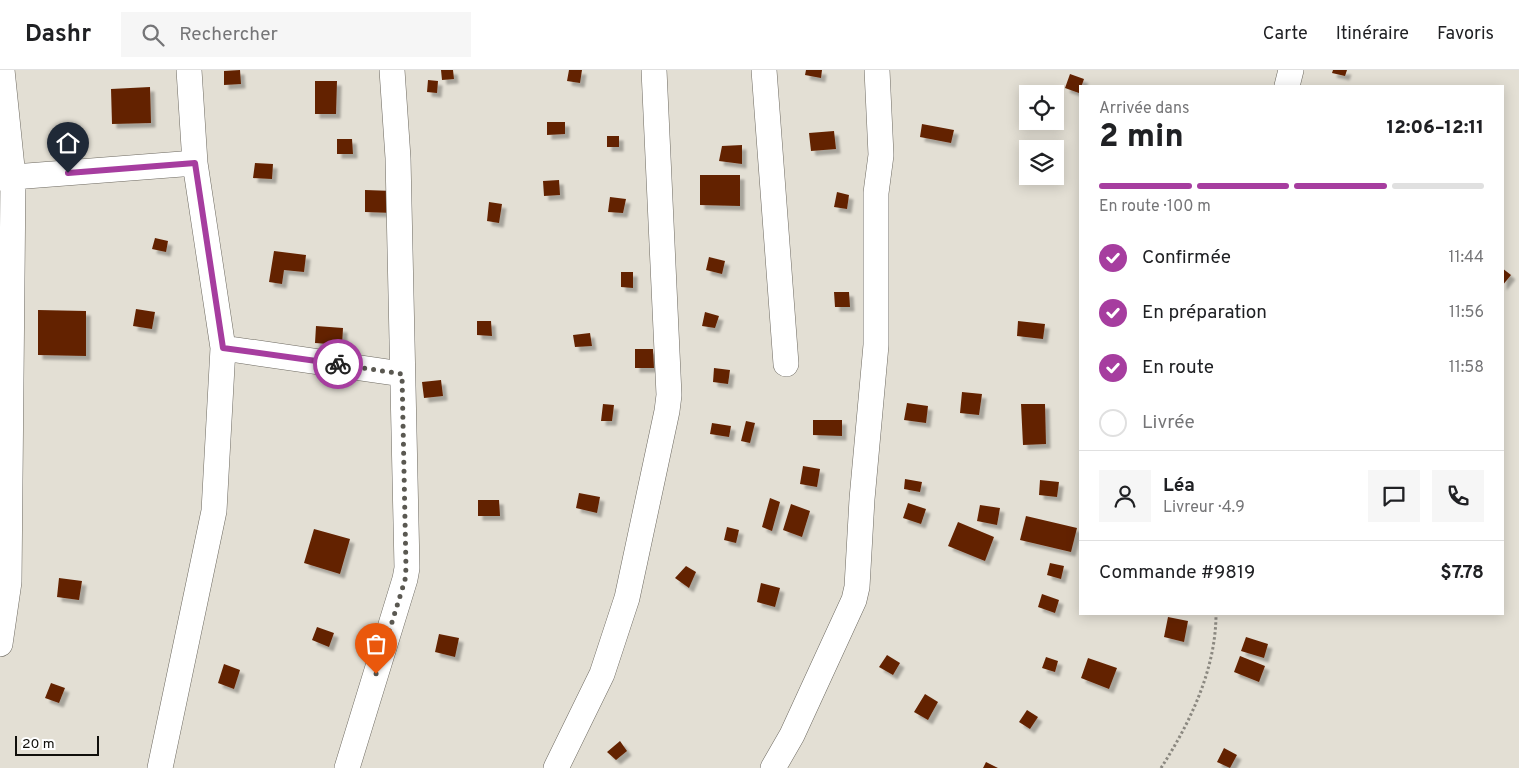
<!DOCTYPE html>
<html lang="fr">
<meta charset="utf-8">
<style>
:root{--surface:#fff;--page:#f6f6f6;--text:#202124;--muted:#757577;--line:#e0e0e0;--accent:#a63d9f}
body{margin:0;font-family:Overpass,sans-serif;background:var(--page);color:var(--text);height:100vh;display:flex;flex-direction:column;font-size:19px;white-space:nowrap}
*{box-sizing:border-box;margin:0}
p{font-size:16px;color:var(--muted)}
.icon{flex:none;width:28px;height:28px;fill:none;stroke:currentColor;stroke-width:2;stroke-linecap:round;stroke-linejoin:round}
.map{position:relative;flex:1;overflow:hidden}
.side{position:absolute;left:1079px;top:15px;width:425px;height:530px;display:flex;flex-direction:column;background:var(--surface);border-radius:0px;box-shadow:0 2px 12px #0003}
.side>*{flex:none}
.tools{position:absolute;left:1019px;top:15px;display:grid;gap:10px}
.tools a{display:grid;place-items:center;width:45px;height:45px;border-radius:0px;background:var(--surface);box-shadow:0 2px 12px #0003;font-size:25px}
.scale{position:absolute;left:15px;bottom:12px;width:84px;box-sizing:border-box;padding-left:5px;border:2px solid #100f0b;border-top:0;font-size:14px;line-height:18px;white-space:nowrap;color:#100f0b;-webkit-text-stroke:4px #fff;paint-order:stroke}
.pin{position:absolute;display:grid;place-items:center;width:42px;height:42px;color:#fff;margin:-51px -21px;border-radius:50% 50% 50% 0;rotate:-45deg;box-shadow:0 0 5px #0007}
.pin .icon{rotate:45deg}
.courier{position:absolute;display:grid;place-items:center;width:50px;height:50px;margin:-25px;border:4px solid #a63d9f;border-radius:50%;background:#fff;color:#222;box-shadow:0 1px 6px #0007}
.headline em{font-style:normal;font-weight:800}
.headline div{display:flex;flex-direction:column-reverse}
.headline{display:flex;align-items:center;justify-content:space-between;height:85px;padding:0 20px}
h1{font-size:32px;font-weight:800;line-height:38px}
.bar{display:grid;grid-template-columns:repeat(4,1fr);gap:8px 5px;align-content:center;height:60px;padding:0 20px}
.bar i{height:6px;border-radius:4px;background:var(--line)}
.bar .on{background:var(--accent)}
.bar p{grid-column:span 4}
.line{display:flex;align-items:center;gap:12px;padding:0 20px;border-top:1px solid var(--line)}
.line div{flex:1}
.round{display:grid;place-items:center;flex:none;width:52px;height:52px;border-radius:0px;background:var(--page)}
ol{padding:0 20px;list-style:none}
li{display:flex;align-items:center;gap:15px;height:55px}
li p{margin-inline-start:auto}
li .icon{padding:5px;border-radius:50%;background:var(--accent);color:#fff;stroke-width:4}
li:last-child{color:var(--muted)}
li i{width:28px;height:28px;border:2px solid var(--line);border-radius:50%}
header{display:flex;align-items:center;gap:30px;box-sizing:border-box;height:70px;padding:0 25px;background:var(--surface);border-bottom:1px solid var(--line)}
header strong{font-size:24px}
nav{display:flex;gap:28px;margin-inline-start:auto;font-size:18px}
.search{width:350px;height:45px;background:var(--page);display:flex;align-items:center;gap:12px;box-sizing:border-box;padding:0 18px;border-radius:0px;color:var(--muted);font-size:19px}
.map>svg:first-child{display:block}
</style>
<header>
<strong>Dashr</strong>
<div class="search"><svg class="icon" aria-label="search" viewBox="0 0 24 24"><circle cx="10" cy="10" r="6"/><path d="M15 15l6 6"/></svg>Rechercher</div>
<nav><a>Carte</a><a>Itinéraire</a><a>Favoris</a></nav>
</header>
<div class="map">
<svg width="1519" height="698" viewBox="0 0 1519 698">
<defs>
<filter id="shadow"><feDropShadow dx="4.5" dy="4.5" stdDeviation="1" flood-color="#0004"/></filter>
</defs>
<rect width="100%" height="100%" fill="#e3dfd4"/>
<path fill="#642303" filter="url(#shadow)" d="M 240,0 L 241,14 L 224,15 L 224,1 Z
M 441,0 L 453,0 L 454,9 L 442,10 Z
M 569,0 L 582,0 L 580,13 L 567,11 Z
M 806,0 L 822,0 L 821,8 L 805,5 Z
M 1333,0 L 1347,0 L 1345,6 L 1332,3 Z
M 1070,4 L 1084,9 L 1079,23 L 1065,18 Z
M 428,10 L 438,11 L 437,23 L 427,22 Z
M 315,11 L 337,11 L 336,44 L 315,44 Z
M 150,17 L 151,53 L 112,54 L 111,19 Z
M 547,52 L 565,52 L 565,64 L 547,65 Z
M 922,54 L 954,60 L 951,73 L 920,67 Z
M 834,61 L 836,79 L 811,81 L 809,63 Z
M 607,66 L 619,66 L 619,77 L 607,77 Z
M 337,69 L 352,69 L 353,84 L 337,84 Z
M 742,75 L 742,94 L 719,91 L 722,76 Z
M 255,93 L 273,94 L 272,109 L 253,108 Z
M 700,105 L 740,105 L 740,136 L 700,135 Z
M 559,110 L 560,125 L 544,126 L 543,111 Z
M 365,120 L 394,121 L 394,143 L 365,142 Z
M 837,122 L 849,125 L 847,139 L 834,137 Z
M 610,127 L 626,129 L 623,143 L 608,142 Z
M 489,132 L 502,134 L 499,153 L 487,151 Z
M 155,168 L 168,171 L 166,182 L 152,179 Z
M 274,181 L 306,185 L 304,202 L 284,200 L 282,214 L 269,212 Z
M 709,187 L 725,191 L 722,204 L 706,200 Z
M 1502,198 L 1511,205 L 1502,216 Z
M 621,202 L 633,202 L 633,218 L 621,217 Z
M 834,222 L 849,222 L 850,237 L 835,237 Z
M 136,239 L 155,242 L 152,259 L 133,256 Z
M 38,240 L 86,241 L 86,286 L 38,285 Z
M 705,242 L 719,246 L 715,258 L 702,256 Z
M 477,251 L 491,251 L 492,266 L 477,265 Z
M 1018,251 L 1045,254 L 1043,269 L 1017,266 Z
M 316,256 L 343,258 L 342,275 L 315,273 Z
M 590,263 L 592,276 L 575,277 L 573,265 Z
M 635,279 L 653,279 L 654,298 L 635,298 Z
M 714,298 L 730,300 L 728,314 L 713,312 Z
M 441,310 L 443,326 L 424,328 L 422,312 Z
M 962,322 L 982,324 L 979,345 L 960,343 Z
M 907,333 L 928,336 L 926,353 L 904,350 Z
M 603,334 L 614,335 L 612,351 L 601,351 Z
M 1021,334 L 1045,334 L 1046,374 L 1023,375 Z
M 813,350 L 842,350 L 842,366 L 813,365 Z
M 746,351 L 755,353 L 750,373 L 741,371 Z
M 712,353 L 731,356 L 729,367 L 710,364 Z
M 803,396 L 820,399 L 817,417 L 800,414 Z
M 905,409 L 922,412 L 920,422 L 904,419 Z
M 1040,410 L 1059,412 L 1057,427 L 1039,425 Z
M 579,423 L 600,427 L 597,443 L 576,438 Z
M 770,428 L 780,432 L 772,461 L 762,457 Z
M 478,430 L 499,430 L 500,446 L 478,446 Z
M 908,433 L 926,439 L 921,454 L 903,448 Z
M 791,434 L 810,441 L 802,467 L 783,460 Z
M 980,435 L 1000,438 L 997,455 L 977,451 Z
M 1026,446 L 1077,458 L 1071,482 L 1020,470 Z
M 958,452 L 994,467 L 985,491 L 948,476 Z
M 727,457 L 739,460 L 736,473 L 724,470 Z
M 314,459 L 350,469 L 340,504 L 304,493 Z
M 1050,493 L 1064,496 L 1061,509 L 1047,505 Z
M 686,496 L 696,502 L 689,518 L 675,508 Z
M 59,508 L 82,511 L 79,530 L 57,527 Z
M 761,513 L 780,518 L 775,537 L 757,532 Z
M 1042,524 L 1059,530 L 1055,543 L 1038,537 Z
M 1168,547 L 1188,551 L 1184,572 L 1164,567 Z
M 317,557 L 334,563 L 329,577 L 312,570 Z
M 439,564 L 459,568 L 455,587 L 435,582 Z
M 1246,567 L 1268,574 L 1264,588 L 1241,581 Z
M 887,585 L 900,593 L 893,605 L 879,597 Z
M 1240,586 L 1265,596 L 1259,612 L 1234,602 Z
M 1046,587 L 1058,591 L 1055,602 L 1042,598 Z
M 1088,588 L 1117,598 L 1109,619 L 1081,608 Z
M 224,594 L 240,600 L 234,619 L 218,613 Z
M 51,613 L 65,618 L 59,633 L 45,628 Z
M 925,624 L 938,632 L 928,650 L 914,642 Z
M 1027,640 L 1038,647 L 1030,659 L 1019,652 Z
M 620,671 L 627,681 L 616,690 L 607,682 Z
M 1224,678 L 1237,685 L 1230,698 L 1217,692 Z
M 986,692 L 998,698 L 983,698 Z"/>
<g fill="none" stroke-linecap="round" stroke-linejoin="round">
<g stroke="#6d6960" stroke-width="26">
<path id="street" d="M 764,0 L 786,294
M 1287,16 L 1291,0
M 0,108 L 195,93
M 223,278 L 402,304
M 0,574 L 9,512 L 13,107 L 2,0
M 160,698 L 214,441 L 223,278 L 195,93 L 189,0
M 347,698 L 405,509 L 407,498 L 398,88 L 392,0
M 556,698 L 602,604 L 627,528 L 667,341 L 669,325 L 654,0
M 773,698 L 792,665 L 854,530 L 857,517 L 862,429 L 876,275 L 876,123 L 881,85 L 877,0"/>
</g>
<path stroke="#8b8880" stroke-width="3" stroke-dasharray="2.5 2.5" stroke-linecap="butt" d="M 1161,698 C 1190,653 1216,599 1216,544"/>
<use href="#street" stroke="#fff" stroke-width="25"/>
</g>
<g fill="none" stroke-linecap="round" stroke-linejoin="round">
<path stroke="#5a5851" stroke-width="5" stroke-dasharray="0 9" d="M 338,294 L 402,304 L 406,498 L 405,510 L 376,604"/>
<path stroke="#a63d9f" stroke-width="6" d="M 68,103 L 195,93 L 223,278 L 338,294"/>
</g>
</svg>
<div class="tools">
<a><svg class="icon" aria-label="locate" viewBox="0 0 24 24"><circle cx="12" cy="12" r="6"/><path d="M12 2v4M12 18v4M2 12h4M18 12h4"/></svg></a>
<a><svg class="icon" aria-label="layers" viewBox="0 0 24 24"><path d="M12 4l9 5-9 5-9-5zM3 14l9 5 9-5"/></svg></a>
</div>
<div class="scale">20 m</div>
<div class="pin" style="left:376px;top:604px;background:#ea580c"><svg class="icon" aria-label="bag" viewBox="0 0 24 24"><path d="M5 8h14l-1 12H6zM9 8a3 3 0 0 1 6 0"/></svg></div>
<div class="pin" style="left:68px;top:103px;background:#1f2937"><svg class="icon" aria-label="home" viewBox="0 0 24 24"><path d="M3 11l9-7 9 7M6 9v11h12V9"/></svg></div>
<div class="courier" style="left:338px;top:294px"><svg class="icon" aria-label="bike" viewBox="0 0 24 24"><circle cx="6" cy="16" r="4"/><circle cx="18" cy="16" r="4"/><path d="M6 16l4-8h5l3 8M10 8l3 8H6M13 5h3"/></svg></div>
<section class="side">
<div class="headline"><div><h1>2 min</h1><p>Arrivée dans</p></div><em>12:06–12:11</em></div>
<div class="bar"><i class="on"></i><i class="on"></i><i class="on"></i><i></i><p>En route · 100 m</p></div>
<ol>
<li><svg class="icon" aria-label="check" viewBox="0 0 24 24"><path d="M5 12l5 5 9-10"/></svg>Confirmée<p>11:44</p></li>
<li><svg class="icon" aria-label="check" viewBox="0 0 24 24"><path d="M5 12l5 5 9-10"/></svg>En préparation<p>11:56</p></li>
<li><svg class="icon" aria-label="check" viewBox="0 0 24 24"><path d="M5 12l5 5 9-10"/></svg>En route<p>11:58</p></li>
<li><i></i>Livrée</li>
</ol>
<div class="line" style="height:90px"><a class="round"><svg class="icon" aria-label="person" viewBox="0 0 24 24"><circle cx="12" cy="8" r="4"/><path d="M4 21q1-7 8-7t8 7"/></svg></a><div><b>Léa</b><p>Livreur · 4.9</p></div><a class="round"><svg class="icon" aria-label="chat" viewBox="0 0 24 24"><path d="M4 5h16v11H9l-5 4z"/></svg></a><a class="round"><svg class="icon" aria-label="phone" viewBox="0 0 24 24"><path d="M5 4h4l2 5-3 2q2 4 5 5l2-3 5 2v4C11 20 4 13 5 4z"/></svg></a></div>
<div class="line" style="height:65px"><div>Commande #9819</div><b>$7.78</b></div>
</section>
</div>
